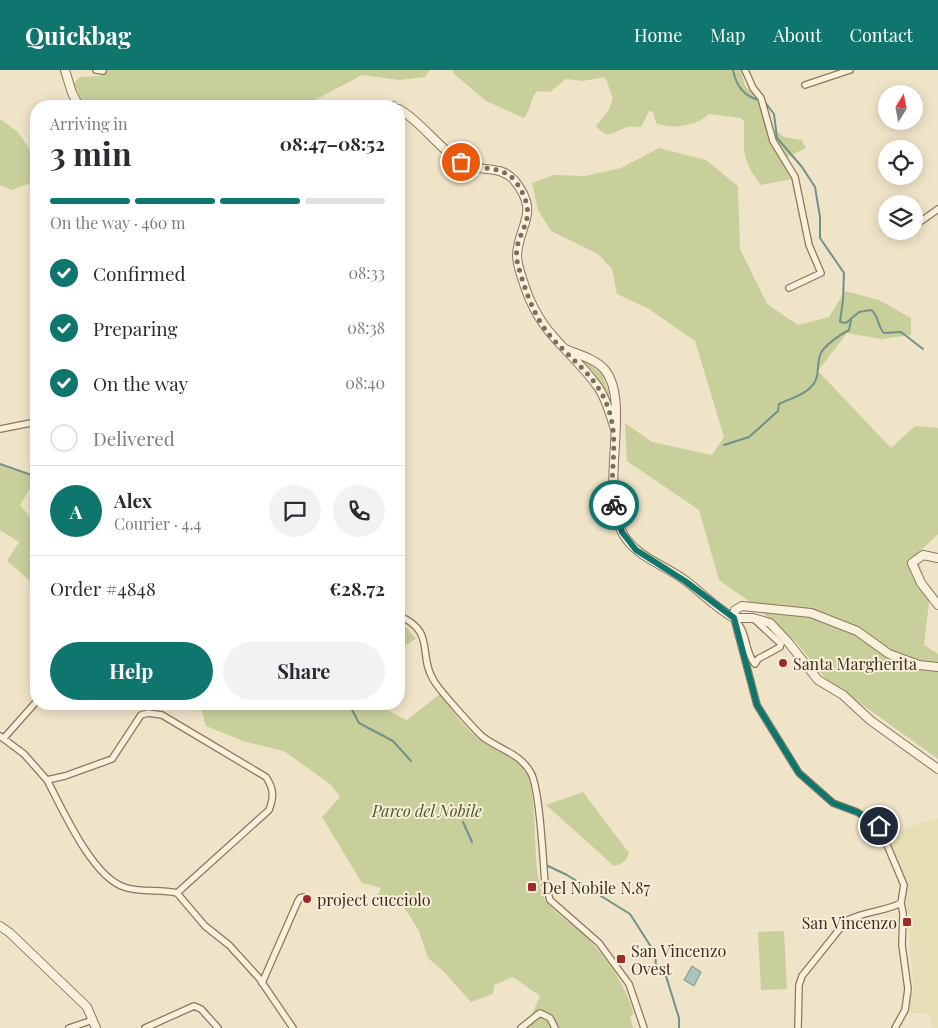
<!DOCTYPE html>
<meta charset="utf-8">
<style>
:root{--surface:#fff;--page:#f2f2f3;--text:#2b2b33;--muted:#7c7c81;--line:#e1e1e2;--accent:#0f766e}
body{margin:0;font-family:"Playfair Display",serif;background:var(--page);color:var(--text);height:100vh;display:flex;flex-direction:column;font-size:19px;white-space:nowrap}
*{box-sizing:border-box;margin:0}
p{font-size:16px;color:var(--muted)}
.icon{flex:none;width:28px;height:28px;fill:none;stroke:currentColor;stroke-width:2;stroke-linecap:round;stroke-linejoin:round}
.map{position:relative;flex:1;overflow:hidden}
.side{position:absolute;left:30px;top:30px;width:375px;height:610px;display:flex;flex-direction:column;background:var(--surface);border-radius:20px;box-shadow:0 2px 12px #0003}
.side>*{flex:none}
.needle{width:32px;rotate:11deg}
.controls{position:absolute;left:878px;top:15px;display:grid;gap:10px}
.controls a{display:grid;place-items:center;width:45px;height:45px;border-radius:50%;background:var(--surface);box-shadow:0 2px 12px #0003;font-size:25px}
.pin{position:absolute;display:grid;place-items:center;width:42px;height:42px;color:#fff;margin:-21px;border:2px solid #fff;border-radius:50%;box-shadow:0 1px 5px #0007}
.courier{position:absolute;display:grid;place-items:center;width:50px;height:50px;margin:-25px;border:4px solid #0f766e;border-radius:50%;background:#fff;color:#222;box-shadow:0 1px 6px #0007}
.overview em{font-style:normal;font-weight:700}
.overview div{display:flex;flex-direction:column-reverse}
.overview{display:flex;align-items:center;justify-content:space-between;height:85px;padding:0 20px}
h1{font-size:32px;font-weight:700;line-height:38px}
.bar{display:grid;grid-template-columns:repeat(4,1fr);gap:8px 5px;align-content:center;height:60px;padding:0 20px}
.bar i{height:6px;border-radius:4px;background:var(--line)}
.bar .active{background:var(--accent)}
.bar p{grid-column:span 4}
.line{display:flex;align-items:center;gap:12px;padding:0 20px;border-top:1px solid var(--line)}
.line div{flex:1}
.round{display:grid;place-items:center;flex:none;width:52px;height:52px;border-radius:26px;background:var(--page)}
ol{padding:0 20px;list-style:none}
li{display:flex;align-items:center;gap:15px;height:55px}
li p{margin-inline-start:auto}
li .icon{padding:5px;border-radius:50%;background:var(--accent);color:#fff;stroke-width:4}
li:last-child{color:var(--muted)}
li i{width:28px;height:28px;border:2px solid var(--line);border-radius:50%}
.action{display:flex;gap:10px;margin-top:auto;padding:10px 20px}
.action a{flex:1;height:58px;border-radius:30px;background:var(--accent);color:#fff;font-size:20px;font-weight:700;line-height:58px;text-align:center}
.action a+a{background:var(--page);color:var(--text)}
header{display:flex;align-items:center;gap:30px;box-sizing:border-box;height:70px;padding:0 25px;background:var(--accent);color:#fff}
header strong{font-size:24px}
nav{display:flex;gap:28px;margin-inline-start:auto;font-size:18px}
.map>svg:first-child{display:block}
</style>
<header>
<strong>Quickbag</strong>
<nav><a>Home</a><a>Map</a><a>About</a><a>Contact</a></nav>
</header>
<div class="map">
<svg width="938" height="958" viewBox="0 0 938 958">
<rect width="100%" height="100%" fill="#f0e4c8"/>
<path fill="#e6deb5" d="M 938,748 L 938,958 L 932,958 L 930,944 L 906,943 L 914,919 L 904,808 L 887,764 Z"/>
<path fill="#c9cf9b" d="M 103,0 L 430,0 L 425,7 L 399,10 L 362,5 L 315,30 L 314,36 L 84,36 L 74,13 L 80,7 L 101,6 Z
M 453,0 L 741,0 L 745,16 L 767,35 L 774,59 L 784,67 L 802,70 L 806,78 L 787,87 L 786,91 L 792,109 L 761,115 C 741,89 744,82 744,51 L 741,48 L 709,44 C 697,56 672,60 656,53 L 653,42 L 649,41 L 641,57 C 637,57 632,56 628,57 C 614,60 609,72 596,56 L 609,40 L 613,28 C 609,22 609,12 604,7 L 583,11 L 566,9 L 550,22 L 537,21 C 530,29 531,39 524,48 L 486,31 L 454,4 Z
M 0,49 L 18,62 L 36,89 L 36,111 L 12,120 L 0,115 Z
M 659,78 L 706,90 L 738,116 L 740,179 L 767,234 L 798,255 L 829,247 L 845,221 L 879,230 L 911,248 L 911,265 L 881,269 L 847,263 L 818,301 L 891,378 L 915,356 L 938,358 L 938,464 L 916,485 L 930,524 L 924,575 L 938,584 L 938,689 L 825,608 L 796,572 L 750,532 L 719,510 L 699,440 L 627,391 L 625,353 L 652,372 L 712,385 L 724,367 L 695,271 L 649,239 L 617,224 L 612,199 L 598,184 L 551,161 L 538,140 L 532,113 L 554,105 L 585,106 L 621,98 Z
M 584,291 L 602,304 L 610,326 L 606,327 L 580,292 Z
M 0,395 L 36,408 L 20,435 L 36,455 L 36,516 L 7,491 L 19,472 L 0,460 Z
M 399,553 L 406,557 L 416,569 L 399,579 Z
M 440,624 C 455,644 470,666 492,678 C 505,685 519,687 526,701 C 541,732 528,812 549,835 C 559,846 573,854 584,865 C 607,887 625,914 634,944 L 630,946 L 633,958 L 526,958 L 540,926 L 513,907 L 494,915 L 493,924 L 471,932 L 443,901 L 428,888 L 419,861 L 406,840 L 378,825 L 381,818 L 362,813 L 322,747 L 340,727 L 330,714 L 284,681 L 243,671 L 206,656 L 200,634 L 384,634 L 389,641 L 407,650 Z
M 583,722 L 629,783 C 627,791 622,794 614,796 L 546,735 Z
M 784,861 L 787,919 L 761,920 L 758,862 Z"/>
<path fill="#a9c4bc" stroke="#6f938a" d="M 692,896 L 701,902 L 694,916 L 684,910 Z"/>
<g fill="none" stroke-linecap="round" stroke-linejoin="round">
<path stroke="#6f938a" stroke-width="2" d="M 733,0 C 736,15 744,27 760,30
M 764,31 L 774,44 L 777,68 L 802,97 L 815,117 L 820,147 L 820,168 L 844,203 L 843,230 L 840,252 L 846,253 L 859,242 L 871,240 C 879,245 877,256 884,263 L 901,262 L 923,279
M 724,375 L 749,367 L 778,341 L 779,334 C 789,329 802,326 810,318 C 821,308 816,297 820,285 C 823,276 841,264 849,260 L 851,250
M 0,394 L 34,406
M 349,634 L 359,653 L 393,671 L 411,691
M 463,752 L 472,772
M 546,795 L 567,805 L 630,844 L 655,883 L 656,896 L 666,906 L 679,948 L 679,958"/>
<g stroke="#8d765c" stroke-width="8">
<path id="minor" d="M 96,0 L 103,1
M 745,0 L 753,18 L 761,28 L 773,71 L 795,107 L 809,175 L 821,203 L 789,218
M 805,15 L 850,0
M 917,154 L 938,139
M 0,359 L 36,352
M 399,546 C 436,561 418,585 433,609 C 437,618 476,661 483,667 C 500,680 520,683 531,703 C 540,720 543,790 545,813 L 550,830 L 599,873 L 629,914 L 644,958
M 734,548 L 757,635 L 799,703 L 833,733 L 857,742 L 879,756 L 904,815 L 901,833 L 903,843 L 902,875 L 908,919 L 905,940 L 895,958
M 735,550 C 748,562 744,581 755,594 L 758,589 L 780,577 L 781,574 L 754,549
M 0,666 L 24,684 L 47,710 L 65,706 L 112,689 L 141,645 L 148,643 L 162,645 L 266,707 C 274,719 274,727 269,740 L 177,823 L 205,856 L 229,875 L 259,908 L 293,958
M 4,668 L 36,632
M 47,710 C 62,738 92,807 124,817 C 141,823 160,819 177,823
M 262,913 L 298,831 L 300,828 L 304,827
M 69,958 L 93,950
M 145,958 L 194,936 L 201,939 L 218,958
M 521,958 L 540,943 L 550,948 L 555,958
M 798,958 L 799,915 L 802,906 L 846,851 C 864,841 884,842 901,833"/>
</g>
<g stroke="#8d765c" stroke-width="10">
<path id="tertiary" d="M 65,0 L 72,23 L 79,36
M 379,36 L 393,36
M 399,39 C 423,53 438,78 462,93 C 479,103 500,94 514,110 C 541,143 519,153 517,185 C 517,196 522,207 525,217 C 542,267 570,278 598,317 C 607,330 610,345 615,359
M 565,279 C 577,284 596,289 605,300 C 632,333 598,421 623,464 C 637,488 665,495 686,511 C 702,523 716,538 734,548
M 938,488 L 923,485 L 912,493 L 921,513 L 938,535
M 734,548 L 753,548 L 770,553 L 788,572 L 818,610 L 843,625 L 870,650 L 938,699
M 734,548 L 735,540 L 742,536 L 811,543 L 857,561 L 889,584 L 919,595 L 938,597
M 0,856 L 10,863 L 87,937 L 96,958"/>
</g>
<use href="#minor" stroke="#faf1dc" stroke-width="5.5"/>
<use href="#tertiary" stroke="#faf1dc" stroke-width="8"/>
</g>
<g fill="none" stroke-linecap="round" stroke-linejoin="round">
<path stroke="#7c6e5b" stroke-width="5" stroke-dasharray="0 9" d="M 461,92 C 478,101 503,94 516,112 C 545,154 509,161 518,195 C 525,220 534,247 551,267 C 569,287 594,305 605,330 C 622,369 608,397 614,435"/>
<path stroke="#0f766e" stroke-width="6" d="M 614,435 L 622,462 L 636,480 L 685,511 L 734,548 L 757,635 L 799,703 L 833,733 L 857,742 L 879,756"/>
</g>
<g fill="#9e2a2b" stroke="#f7eed8" stroke-width="2">
<circle cx="783" cy="593" r="5"/>
<rect x="527" y="812" width="10" height="10" rx="2.5"/>
<circle cx="307" cy="829" r="5"/>
<rect x="902" y="847" width="10" height="10" rx="2.5"/>
<rect x="616" y="884" width="10" height="10" rx="2.5"/>
</g>
<g text-anchor="middle" dominant-baseline="central" stroke-width="4" stroke-linejoin="round" paint-order="stroke">
<g font-size="16" fill="#3d2e20" stroke="#f7eed8" text-anchor="start">
<text x="793" y="593">Santa Margherita</text>
<text x="542" y="817">Del Nobile N.87</text>
<text x="317" y="829">project cucciolo</text>
<text x="897" y="852" text-anchor="end">San Vincenzo</text>
<text x="631" y="880">San Vincenzo<tspan x="631" dy="18">Ovest</tspan></text>
</g>
<g font-size="16" font-style="italic" fill="#4d5a26" stroke="#f7eed8">
<text x="427" y="740">Parco del Nobile</text>
</g>
</g>
</svg>
<div class="controls">
<a><svg class="needle" viewBox="-14 -14 28 28"><path d="M0-13l5 13h-10z" fill="#e53935"/><path d="M0 13l5-13h-10z" fill="#7c7c81"/></svg></a>
<a><svg class="icon" aria-label="locate" viewBox="0 0 24 24"><circle cx="12" cy="12" r="6"/><path d="M12 2v4M12 18v4M2 12h4M18 12h4"/></svg></a>
<a><svg class="icon" aria-label="layers" viewBox="0 0 24 24"><path d="M12 4l9 5-9 5-9-5zM3 14l9 5 9-5"/></svg></a>
</div>
<div class="pin" style="left:461px;top:92px;background:#ea580c"><svg class="icon" aria-label="bag" viewBox="0 0 24 24"><path d="M5 8h14l-1 12H6zM9 8a3 3 0 0 1 6 0"/></svg></div>
<div class="pin" style="left:879px;top:756px;background:#1f2937"><svg class="icon" aria-label="home" viewBox="0 0 24 24"><path d="M3 11l9-7 9 7M6 9v11h12V9"/></svg></div>
<div class="courier" style="left:614px;top:435px"><svg class="icon" aria-label="bike" viewBox="0 0 24 24"><circle cx="6" cy="16" r="4"/><circle cx="18" cy="16" r="4"/><path d="M6 16l4-8h5l3 8M10 8l3 8H6M13 5h3"/></svg></div>
<section class="side">
<div class="overview"><div><h1>3 min</h1><p>Arriving in</p></div><em>08:47–08:52</em></div>
<div class="bar"><i class="active"></i><i class="active"></i><i class="active"></i><i></i><p>On the way · 460 m</p></div>
<ol>
<li><svg class="icon" aria-label="check" viewBox="0 0 24 24"><path d="M5 12l5 5 9-10"/></svg>Confirmed<p>08:33</p></li>
<li><svg class="icon" aria-label="check" viewBox="0 0 24 24"><path d="M5 12l5 5 9-10"/></svg>Preparing<p>08:38</p></li>
<li><svg class="icon" aria-label="check" viewBox="0 0 24 24"><path d="M5 12l5 5 9-10"/></svg>On the way<p>08:40</p></li>
<li><i></i>Delivered</li>
</ol>
<div class="line" style="height:90px"><b class="round" style="background:var(--accent);color:#fff">A</b><div><b>Alex</b><p>Courier · 4.4</p></div><a class="round"><svg class="icon" aria-label="chat" viewBox="0 0 24 24"><path d="M4 5h16v11H9l-5 4z"/></svg></a><a class="round"><svg class="icon" aria-label="phone" viewBox="0 0 24 24"><path d="M5 4h4l2 5-3 2q2 4 5 5l2-3 5 2v4C11 20 4 13 5 4z"/></svg></a></div>
<div class="line" style="height:65px"><div>Order #4848</div><b>€28.72</b></div>
<div class="action"><a>Help</a><a>Share</a></div>
</section>
</div>
